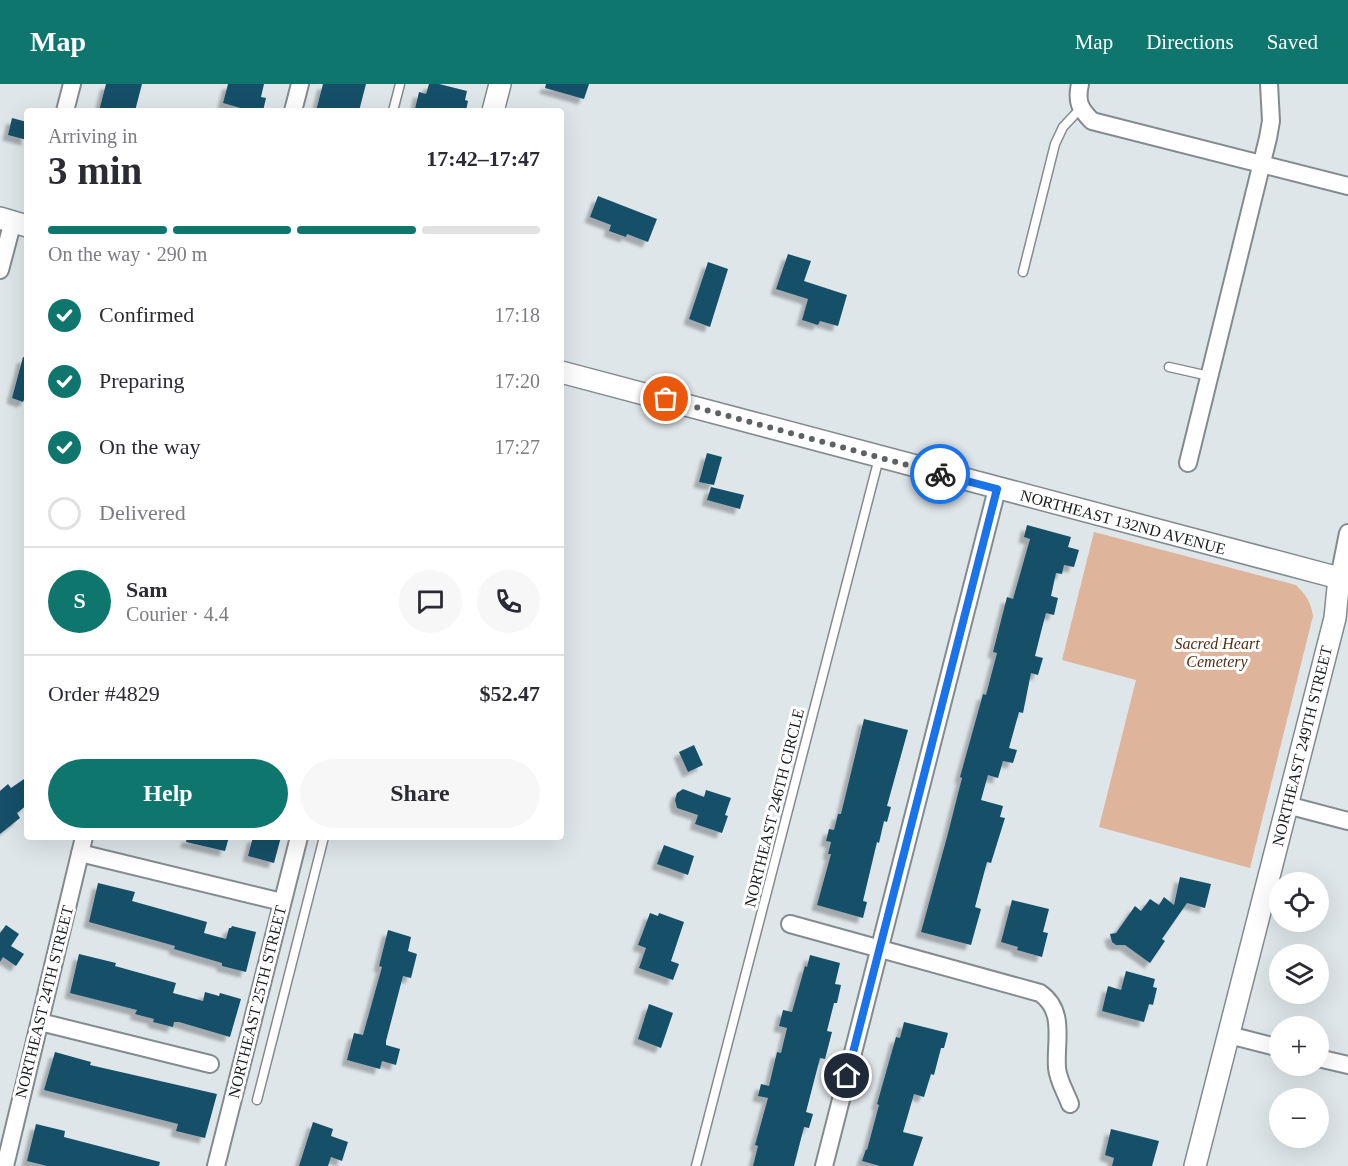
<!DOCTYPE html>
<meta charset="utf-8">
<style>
:root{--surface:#fff;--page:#f7f7f7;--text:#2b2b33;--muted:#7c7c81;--line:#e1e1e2;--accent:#0f766e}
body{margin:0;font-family:"Times New Roman",serif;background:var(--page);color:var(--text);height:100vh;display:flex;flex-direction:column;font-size:22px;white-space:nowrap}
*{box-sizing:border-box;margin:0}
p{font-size:20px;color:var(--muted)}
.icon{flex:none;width:33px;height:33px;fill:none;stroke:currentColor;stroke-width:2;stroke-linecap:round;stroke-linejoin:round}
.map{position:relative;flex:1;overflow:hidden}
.sheet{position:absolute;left:24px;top:24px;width:540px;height:732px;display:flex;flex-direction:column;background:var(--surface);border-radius:6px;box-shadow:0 6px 24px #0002}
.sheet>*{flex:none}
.controls{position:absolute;left:1269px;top:788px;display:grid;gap:12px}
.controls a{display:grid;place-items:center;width:60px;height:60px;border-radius:50%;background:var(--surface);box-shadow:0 6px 24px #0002;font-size:30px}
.pin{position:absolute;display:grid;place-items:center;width:51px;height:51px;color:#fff;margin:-26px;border:3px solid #fff;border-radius:50%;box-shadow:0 2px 6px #0007}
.courier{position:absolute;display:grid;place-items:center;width:60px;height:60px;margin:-30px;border:4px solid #1a73e8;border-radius:50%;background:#fff;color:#222;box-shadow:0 2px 8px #0007}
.overview em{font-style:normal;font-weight:800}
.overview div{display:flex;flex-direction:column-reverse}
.overview{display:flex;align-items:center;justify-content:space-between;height:102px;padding:0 24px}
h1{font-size:39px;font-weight:800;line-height:45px}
.bar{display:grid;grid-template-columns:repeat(4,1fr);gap:9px 6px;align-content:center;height:72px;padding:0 24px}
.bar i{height:8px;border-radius:4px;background:var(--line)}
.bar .active{background:var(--accent)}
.bar p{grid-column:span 4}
.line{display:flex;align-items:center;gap:15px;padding:0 24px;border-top:2px solid var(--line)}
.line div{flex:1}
.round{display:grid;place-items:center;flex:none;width:63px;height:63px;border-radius:32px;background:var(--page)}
ol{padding:0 24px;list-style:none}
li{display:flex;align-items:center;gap:18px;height:66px}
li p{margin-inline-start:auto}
li .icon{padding:6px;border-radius:50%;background:var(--accent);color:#fff;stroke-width:4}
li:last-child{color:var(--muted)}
li i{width:33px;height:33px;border:3px solid var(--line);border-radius:50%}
.primary-button{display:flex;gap:12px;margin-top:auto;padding:12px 24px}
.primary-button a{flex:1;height:69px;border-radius:36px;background:var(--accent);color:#fff;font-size:24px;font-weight:800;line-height:69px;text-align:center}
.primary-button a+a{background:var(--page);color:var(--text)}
header{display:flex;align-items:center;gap:36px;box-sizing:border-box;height:84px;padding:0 30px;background:var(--accent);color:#fff}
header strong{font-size:28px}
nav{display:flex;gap:33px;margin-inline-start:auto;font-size:21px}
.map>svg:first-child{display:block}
</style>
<header>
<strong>Map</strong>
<nav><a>Map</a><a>Directions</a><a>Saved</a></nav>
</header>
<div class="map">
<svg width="1348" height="1082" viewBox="0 0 1348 1082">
<defs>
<filter id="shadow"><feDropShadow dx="-5.5" dy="5.5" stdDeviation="1.5" flood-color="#0004"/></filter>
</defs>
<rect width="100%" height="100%" fill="#dee6ea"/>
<path fill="#deb49b" d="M 1094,448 L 1296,501 C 1306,511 1311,518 1313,532 L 1250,784 L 1099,743 L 1136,596 L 1062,576 Z"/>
<path fill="#185068" filter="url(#shadow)" d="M 106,0 L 142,0 L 135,27 L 99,27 Z
M 228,0 L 264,0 L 261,13 L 266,14 L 263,27 L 251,27 L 223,19 Z
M 323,0 L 366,0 L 359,27 L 316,27 Z
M 429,0 L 439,0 L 467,7 L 465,16 L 468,17 L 466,27 L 422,27 L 415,25 L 419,8 L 426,10 Z
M 546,0 L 589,0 L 584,15 L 545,4 Z
M 12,34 L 27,38 L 27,56 L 8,51 Z
M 598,112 L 657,135 L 648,158 L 627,150 L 626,153 L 609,147 L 611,141 L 590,133 Z
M 788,170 L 811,177 L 804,197 L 847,211 L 838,242 L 820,237 L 818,241 L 802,236 L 808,215 L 776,205 Z
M 708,178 L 728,185 L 710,243 L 689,235 Z
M 23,273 L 27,274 L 27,316 L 24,316 L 23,318 L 12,314 Z
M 707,369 L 722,373 L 714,401 L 699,398 Z
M 711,403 L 744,411 L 740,425 L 707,416 Z
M 1027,441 L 1071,453 L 1068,463 L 1079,466 L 1074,483 L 1064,481 L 1062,490 L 1056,489 L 1051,512 L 1058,514 L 1054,531 L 1046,529 L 1041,548 L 1035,572 L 1043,574 L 1038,591 L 1031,589 L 1023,629 L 1019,628 L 1009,664 L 1017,666 L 1013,679 L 1003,677 L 998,694 L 988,691 L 981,716 L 1003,722 L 1000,733 L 1005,734 L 991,779 L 987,778 L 975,823 L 981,825 L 971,861 L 921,848 L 947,753 L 962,694 L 960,693 L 973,646 L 983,610 L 986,611 L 997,569 L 993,568 L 1007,513 L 1013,515 L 1030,455 L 1024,453 Z
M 864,635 L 908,646 L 887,722 L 891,723 L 887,738 L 884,737 L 879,759 L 877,758 L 863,817 L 867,818 L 863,834 L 817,821 L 831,770 L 828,770 L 831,758 L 826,757 L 829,745 L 834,746 L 838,730 L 841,730 Z
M 694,661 L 703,681 L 688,688 L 679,668 Z
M 27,693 L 27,721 L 17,729 L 20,734 L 0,750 L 0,707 L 8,700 L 11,704 Z
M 683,705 L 704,713 L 706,706 L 731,714 L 725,731 L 728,732 L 722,749 L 695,740 L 698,731 L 677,724 L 675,716 L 677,709 Z
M 187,753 L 229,753 L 225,767 L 186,758 Z
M 253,753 L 281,753 L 274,779 L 248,772 Z
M 664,761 L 694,772 L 688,791 L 657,780 Z
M 1180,793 L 1211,800 L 1205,824 L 1187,819 L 1162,855 L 1165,857 L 1150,879 L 1125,861 L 1116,861 L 1112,858 L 1110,850 L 1116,849 L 1135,822 L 1141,827 L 1150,815 L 1159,821 L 1164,813 L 1174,821 Z
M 98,799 L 135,808 L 132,817 L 207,838 L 204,849 L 226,855 L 229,844 L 231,844 L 232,842 L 256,848 L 246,888 L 222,882 L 222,879 L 174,865 L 175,862 L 89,838 Z
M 1012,816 L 1049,825 L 1043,848 L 1048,849 L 1042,873 L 1017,866 L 1018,863 L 1001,858 Z
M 650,829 L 658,832 L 659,829 L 684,838 L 671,877 L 679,880 L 673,896 L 639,884 L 646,864 L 638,861 Z
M 6,841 L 19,850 L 11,862 L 24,870 L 16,882 L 3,873 L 0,878 L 0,849 Z
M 388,846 L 411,853 L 408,867 L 417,870 L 411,894 L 403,892 L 386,957 L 386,961 L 400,965 L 396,981 L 382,977 L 380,985 L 347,976 L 354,949 L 363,951 L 382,883 L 379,882 Z
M 79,870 L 116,879 L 115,882 L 176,899 L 173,909 L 203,917 L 205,908 L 219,912 L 220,909 L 241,915 L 230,953 L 179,938 L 174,938 L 173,943 L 153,938 L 154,935 L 135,930 L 137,926 L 70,909 Z
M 810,871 L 840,879 L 835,900 L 841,901 L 837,919 L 834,919 L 827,947 L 832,948 L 825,975 L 820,974 L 806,1028 L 813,1030 L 809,1044 L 804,1043 L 794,1082 L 753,1082 L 758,1062 L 755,1061 L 768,1014 L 758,1012 L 761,1000 L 769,1002 L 777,968 L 781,969 L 787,944 L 779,942 L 783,926 L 792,928 L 805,882 L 807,883 Z
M 1126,887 L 1155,895 L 1153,903 L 1157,904 L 1153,921 L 1149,920 L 1144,938 L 1102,927 L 1108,902 L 1121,906 Z
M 649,920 L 673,929 L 661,964 L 638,955 Z
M 904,938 L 948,949 L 944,964 L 941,964 L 934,991 L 931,990 L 924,1013 L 914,1010 L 903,1048 L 923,1053 L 913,1082 L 880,1082 L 862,1077 L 866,1065 L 867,1066 L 879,1021 L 877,1020 L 896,953 L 900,954 Z
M 55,968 L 91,978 L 90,981 L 217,1010 L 205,1054 L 176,1047 L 178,1040 L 44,1006 Z
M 313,1038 L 333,1045 L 331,1052 L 348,1058 L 342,1077 L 331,1073 L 328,1082 L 299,1082 Z
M 36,1040 L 65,1047 L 64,1053 L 160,1078 L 159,1082 L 47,1082 L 27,1077 Z
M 1111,1045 L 1159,1057 L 1152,1082 L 1112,1082 L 1114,1074 L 1105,1071 Z"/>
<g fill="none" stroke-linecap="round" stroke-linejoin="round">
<g stroke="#848b8f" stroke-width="11">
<path id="service" d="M 393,27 L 400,0
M 1023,188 L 1055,60 L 1063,43 L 1080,25
M 1169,283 L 1209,292
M 257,1016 L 324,753
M 696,1082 L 879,374"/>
</g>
<g stroke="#848b8f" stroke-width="20">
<path id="minor" d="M 1080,0 C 1076,18 1080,25 1092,37 L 1348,102
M 65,27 L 72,0
M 293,27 L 300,0
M 0,186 L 13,137
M 1188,379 L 1268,54 L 1271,37 L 1269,0
M 1347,498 L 1339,494 L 1348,449
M 1287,721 L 1348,737
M 80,769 L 282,818
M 790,840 L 1040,909 C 1066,927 1055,957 1057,984 C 1058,996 1066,1009 1070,1020
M 40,938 L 210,980
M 1229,951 L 1280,964
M 1318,974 L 1348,981
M 5,1082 L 84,753
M 216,1082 L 299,753
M 824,1082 L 997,405"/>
</g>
<g stroke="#848b8f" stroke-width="24">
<path id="tertiary" d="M 493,27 L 500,0
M 0,134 L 27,142
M 561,288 L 1339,494 L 1335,534 L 1195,1082"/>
</g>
<use href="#service" stroke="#fff" stroke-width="8"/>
<use href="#minor" stroke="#fff" stroke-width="16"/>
<use href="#tertiary" stroke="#fff" stroke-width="21"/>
</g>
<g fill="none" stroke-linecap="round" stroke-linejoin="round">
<path stroke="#5d6264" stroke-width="6" stroke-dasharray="0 10.8" d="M 666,315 L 940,390"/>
<path stroke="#1a73e8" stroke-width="8" d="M 847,992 L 997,405 L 940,390"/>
</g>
<g text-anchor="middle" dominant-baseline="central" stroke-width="6" stroke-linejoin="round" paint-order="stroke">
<g font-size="16" fill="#181b1c" stroke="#fff">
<text transform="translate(1123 438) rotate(15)">NORTHEAST 132ND AVENUE</text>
<text transform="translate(1302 662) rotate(-76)">NORTHEAST 249TH STREET</text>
<text transform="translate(774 724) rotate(-76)">NORTHEAST 246TH CIRCLE</text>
<text transform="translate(44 918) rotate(-76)">NORTHEAST 24TH STREET</text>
<text transform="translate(257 918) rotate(-76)">NORTHEAST 25TH STREET</text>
</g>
<g font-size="16" font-style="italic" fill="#542d12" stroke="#fff">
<text x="1217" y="559">Sacred Heart<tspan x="1217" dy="18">Cemetery</tspan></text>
</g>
</g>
</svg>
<div class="controls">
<a><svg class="icon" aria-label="locate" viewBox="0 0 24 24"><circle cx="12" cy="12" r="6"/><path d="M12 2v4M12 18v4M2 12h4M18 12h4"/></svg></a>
<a><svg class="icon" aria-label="layers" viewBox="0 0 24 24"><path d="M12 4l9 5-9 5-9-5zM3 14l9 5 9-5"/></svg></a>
<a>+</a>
<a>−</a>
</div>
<div class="pin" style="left:666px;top:315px;background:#ea580c"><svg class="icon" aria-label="bag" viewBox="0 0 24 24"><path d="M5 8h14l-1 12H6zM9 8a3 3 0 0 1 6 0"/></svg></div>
<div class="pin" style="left:847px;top:992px;background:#1f2937"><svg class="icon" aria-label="home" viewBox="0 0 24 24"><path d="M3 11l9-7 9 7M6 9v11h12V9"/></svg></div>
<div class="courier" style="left:940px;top:390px"><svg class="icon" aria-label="bike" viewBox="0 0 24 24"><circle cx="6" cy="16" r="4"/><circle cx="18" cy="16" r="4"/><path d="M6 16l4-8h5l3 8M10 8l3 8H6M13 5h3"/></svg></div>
<section class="sheet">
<div class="overview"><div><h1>3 min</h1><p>Arriving in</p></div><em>17:42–17:47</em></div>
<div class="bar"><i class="active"></i><i class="active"></i><i class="active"></i><i></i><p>On the way · 290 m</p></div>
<ol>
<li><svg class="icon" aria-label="check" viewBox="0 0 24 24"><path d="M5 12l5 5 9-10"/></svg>Confirmed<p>17:18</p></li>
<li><svg class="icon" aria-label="check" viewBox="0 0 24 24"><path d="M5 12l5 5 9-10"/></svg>Preparing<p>17:20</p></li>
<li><svg class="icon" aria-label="check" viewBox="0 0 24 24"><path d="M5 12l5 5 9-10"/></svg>On the way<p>17:27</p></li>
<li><i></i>Delivered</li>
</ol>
<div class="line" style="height:108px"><b class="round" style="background:var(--accent);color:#fff">S</b><div><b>Sam</b><p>Courier · 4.4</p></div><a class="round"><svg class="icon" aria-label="chat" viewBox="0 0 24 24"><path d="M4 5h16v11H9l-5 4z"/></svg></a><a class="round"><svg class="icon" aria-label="phone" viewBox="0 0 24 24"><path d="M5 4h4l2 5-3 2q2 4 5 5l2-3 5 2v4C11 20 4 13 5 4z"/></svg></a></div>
<div class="line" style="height:78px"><div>Order #4829</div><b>$52.47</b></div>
<div class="primary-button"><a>Help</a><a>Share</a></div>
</section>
</div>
